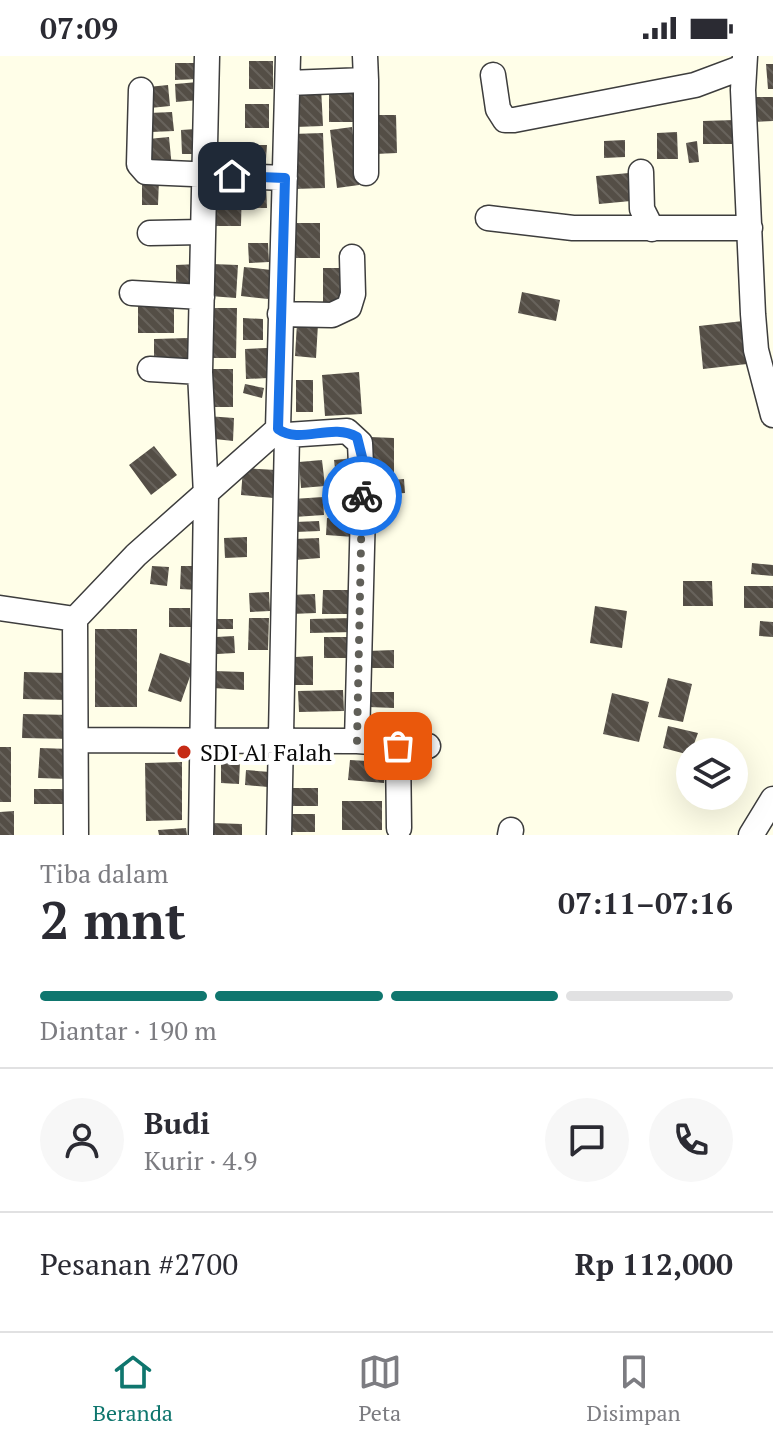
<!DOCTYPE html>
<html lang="id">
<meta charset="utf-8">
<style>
:root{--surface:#fff;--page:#f7f7f7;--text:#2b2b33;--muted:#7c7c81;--line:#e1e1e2;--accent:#0f766e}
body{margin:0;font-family:"PT Serif",serif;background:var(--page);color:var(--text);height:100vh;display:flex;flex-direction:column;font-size:30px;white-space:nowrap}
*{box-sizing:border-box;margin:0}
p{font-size:26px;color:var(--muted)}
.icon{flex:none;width:44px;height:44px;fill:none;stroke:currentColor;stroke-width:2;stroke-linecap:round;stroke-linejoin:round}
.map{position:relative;height:779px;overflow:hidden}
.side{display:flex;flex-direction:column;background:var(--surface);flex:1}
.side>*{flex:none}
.fabs{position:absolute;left:676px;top:682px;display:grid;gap:16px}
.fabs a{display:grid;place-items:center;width:72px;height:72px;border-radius:50%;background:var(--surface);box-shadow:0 8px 32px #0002;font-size:40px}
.pin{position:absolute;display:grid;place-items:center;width:68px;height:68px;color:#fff;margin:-34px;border-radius:16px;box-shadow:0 4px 12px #0006}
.courier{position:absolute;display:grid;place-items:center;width:80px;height:80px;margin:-40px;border:6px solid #1a73e8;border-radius:50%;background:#fff;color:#222;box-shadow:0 2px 10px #0007}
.headline em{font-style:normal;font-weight:600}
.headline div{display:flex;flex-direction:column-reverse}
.headline{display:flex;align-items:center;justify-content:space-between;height:136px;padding:0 40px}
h1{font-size:52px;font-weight:600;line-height:60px}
.bar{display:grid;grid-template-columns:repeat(4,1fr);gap:12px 8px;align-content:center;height:96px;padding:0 40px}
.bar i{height:10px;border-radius:6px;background:var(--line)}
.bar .active{background:var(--accent)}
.bar p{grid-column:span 4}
.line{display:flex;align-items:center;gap:20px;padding:0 40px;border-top:2px solid var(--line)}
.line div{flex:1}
.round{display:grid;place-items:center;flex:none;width:84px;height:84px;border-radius:42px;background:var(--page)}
.status{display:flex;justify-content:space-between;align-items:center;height:56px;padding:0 40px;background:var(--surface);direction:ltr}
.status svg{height:22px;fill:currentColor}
.dock{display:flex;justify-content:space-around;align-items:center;height:112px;border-top:2px solid var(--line);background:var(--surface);font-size:22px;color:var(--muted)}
.dock a{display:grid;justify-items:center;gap:4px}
.dock .active{color:var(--accent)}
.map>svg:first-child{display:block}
</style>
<div class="status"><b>07:09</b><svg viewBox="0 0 49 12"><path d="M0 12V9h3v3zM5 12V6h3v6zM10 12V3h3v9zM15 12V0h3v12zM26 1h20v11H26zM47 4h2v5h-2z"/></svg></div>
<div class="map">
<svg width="773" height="779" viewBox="0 0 773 779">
<defs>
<pattern id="building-back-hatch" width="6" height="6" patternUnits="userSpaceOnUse" patternTransform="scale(2)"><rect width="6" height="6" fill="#544e46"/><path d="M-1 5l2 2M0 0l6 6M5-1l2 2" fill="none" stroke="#68635c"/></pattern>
</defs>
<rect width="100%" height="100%" fill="#fffee8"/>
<path fill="url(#building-back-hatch)" d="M 249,5 L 273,5 L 273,33 L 249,33 Z
M 175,7 L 198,7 L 198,23 L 175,24 Z
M 766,8 L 773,8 L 773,33 L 768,33 Z
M 198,26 L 199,44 L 176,46 L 175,28 Z
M 168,29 L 170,50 L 150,52 L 148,31 Z
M 321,31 L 323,70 L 295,71 L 293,33 Z
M 329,33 L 355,33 L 355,66 L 329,66 Z
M 750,41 L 773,41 L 773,65 L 751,66 Z
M 245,48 L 269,48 L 269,72 L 245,72 Z
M 172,56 L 174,75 L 151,76 L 149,57 Z
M 374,59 L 396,59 L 397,97 L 375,98 Z
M 735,64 L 736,88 L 703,88 L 703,65 Z
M 352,71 L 359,129 L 337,132 L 330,74 Z
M 196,73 L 197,98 L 182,98 L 181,74 Z
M 677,76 L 678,103 L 657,103 L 657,77 Z
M 323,77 L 325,132 L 294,133 L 292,78 Z
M 169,81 L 172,112 L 151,113 L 148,83 Z
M 625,84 L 625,101 L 604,102 L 604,85 Z
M 697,85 L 699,106 L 689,107 L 686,87 Z
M 218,87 L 242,87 L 243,112 L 218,112 Z
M 251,89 L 267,89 L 266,103 L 251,103 Z
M 629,117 L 631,145 L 599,148 L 596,120 Z
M 142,124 L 159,124 L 158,149 L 142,149 Z
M 216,125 L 242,126 L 241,170 L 214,170 Z
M 266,127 L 267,152 L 249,152 L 248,128 Z
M 292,167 L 320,167 L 320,202 L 292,202 Z
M 248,187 L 268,187 L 269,206 L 249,207 Z
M 198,208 L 199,235 L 176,236 L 176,209 Z
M 212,208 L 238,209 L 236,242 L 210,240 Z
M 244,211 L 271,214 L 268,243 L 241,240 Z
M 323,212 L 350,212 L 350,247 L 323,247 Z
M 522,236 L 560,244 L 556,265 L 518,257 Z
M 138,244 L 174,244 L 174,277 L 138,277 Z
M 214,252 L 237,252 L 236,302 L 213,302 Z
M 243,262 L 263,263 L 263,284 L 243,284 Z
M 743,265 L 747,308 L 703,313 L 699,270 Z
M 297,267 L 318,268 L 316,302 L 295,300 Z
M 188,282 L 189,310 L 154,310 L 154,283 Z
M 267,292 L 268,322 L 246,323 L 245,293 Z
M 207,313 L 233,313 L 233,351 L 207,351 Z
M 359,316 L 362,358 L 325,360 L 322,319 Z
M 296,324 L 313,324 L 313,356 L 296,356 Z
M 245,328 L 264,332 L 262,342 L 243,337 Z
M 207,360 L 234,362 L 233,385 L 206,382 Z
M 370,381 L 394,382 L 394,419 L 369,419 Z
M 154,390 L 177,419 L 151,439 L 129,409 Z
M 354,402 L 357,427 L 337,429 L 334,404 Z
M 322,404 L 325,430 L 301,432 L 299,406 Z
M 243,412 L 276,414 L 274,442 L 241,439 Z
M 404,423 L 405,437 L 367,440 L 366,426 Z
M 323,441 L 324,459 L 294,461 L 293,443 Z
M 327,462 L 355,463 L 354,481 L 326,479 Z
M 319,465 L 320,475 L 295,476 L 295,466 Z
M 247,481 L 247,501 L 225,502 L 224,482 Z
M 319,482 L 320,502 L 295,504 L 294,483 Z
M 752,507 L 773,509 L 773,520 L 751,518 Z
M 152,510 L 169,511 L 167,530 L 150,528 Z
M 181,510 L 199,510 L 199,534 L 180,533 Z
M 683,525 L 712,525 L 713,550 L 683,550 Z
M 744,530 L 773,530 L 773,552 L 744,552 Z
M 323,534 L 352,534 L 352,558 L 322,558 Z
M 269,536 L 270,555 L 250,556 L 249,537 Z
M 315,538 L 316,557 L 291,558 L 290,539 Z
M 595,550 L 627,555 L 622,592 L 590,587 Z
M 169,552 L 190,552 L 191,571 L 169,571 Z
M 249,562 L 269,562 L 268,594 L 248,594 Z
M 352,562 L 353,576 L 310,577 L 310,563 Z
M 216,563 L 233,563 L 233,573 L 216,573 Z
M 760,565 L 773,566 L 773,581 L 759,580 Z
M 95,573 L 137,573 L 137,651 L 95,651 Z
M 234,580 L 235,597 L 217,598 L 216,581 Z
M 324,581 L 351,581 L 351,602 L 324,602 Z
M 394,594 L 394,612 L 368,612 L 368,595 Z
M 160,597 L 194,609 L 181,646 L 148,635 Z
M 313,600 L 313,629 L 295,629 L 295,601 Z
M 214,615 L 244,616 L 244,634 L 213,632 Z
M 24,616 L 68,617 L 68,644 L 23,643 Z
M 668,622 L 692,628 L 683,666 L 658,661 Z
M 343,634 L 344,655 L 299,656 L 298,635 Z
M 369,636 L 394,636 L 394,652 L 369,651 Z
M 612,637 L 649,646 L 639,686 L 603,678 Z
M 23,658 L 72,659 L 71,683 L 22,682 Z
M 668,670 L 698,677 L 690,699 L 663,692 Z
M 264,687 L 266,706 L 250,708 L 248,688 Z
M 0,691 L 11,691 L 11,746 L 0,746 Z
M 40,692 L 70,693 L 69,723 L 38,722 Z
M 350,704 L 385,706 L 384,727 L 348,724 Z
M 182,706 L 182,764 L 146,765 L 145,707 Z
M 221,706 L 240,706 L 239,728 L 221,727 Z
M 246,714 L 270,716 L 268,731 L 245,729 Z
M 287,732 L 318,732 L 318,750 L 287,750 Z
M 34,733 L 70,733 L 70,748 L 34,748 Z
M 342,745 L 382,745 L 382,774 L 342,774 Z
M 14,755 L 14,779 L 0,779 L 0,756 Z
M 291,758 L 315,758 L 315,776 L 291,776 Z
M 212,767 L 242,768 L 242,779 L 212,779 Z
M 186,772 L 187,779 L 159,779 L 158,774 Z"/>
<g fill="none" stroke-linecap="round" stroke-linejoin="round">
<g stroke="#3d3d3d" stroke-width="27">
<path id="minor" d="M 745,0 L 743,34 L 753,258 L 756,294 L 773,359
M 493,19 L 498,53 L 505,64 L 514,64 L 695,29 L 743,11
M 366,24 L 366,117
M 288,27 L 366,24 L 365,0
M 141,34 L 139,108 L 146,116 L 285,122
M 641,116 L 642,153 L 652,173
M 488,162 L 573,172 L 750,172
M 150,177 L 202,176
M 132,237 L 202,241
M 280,258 L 332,259 L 349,251 L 353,238 L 352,201
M 150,313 L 200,316
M 278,373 L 287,379 L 279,779
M 287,379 L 347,375 L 360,387 L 363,454 L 357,685
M 0,552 L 75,563
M 77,684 L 357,685 L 428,690
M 398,690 L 399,772
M 76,779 L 75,563 L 136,499 L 278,373 L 288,0
M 201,779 L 206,439 L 200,316 L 207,0
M 510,779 L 511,774
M 751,779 L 773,743"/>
</g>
<use href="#minor" stroke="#fff" stroke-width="24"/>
</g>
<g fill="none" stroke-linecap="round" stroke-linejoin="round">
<path stroke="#605f58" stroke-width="8" stroke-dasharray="0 14.4" d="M 362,440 L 357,685 L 398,690"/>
<path stroke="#1a73e8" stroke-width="10" d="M 232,120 L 285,122 L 278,373 C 300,389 332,366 357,381 L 362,401 L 362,440"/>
</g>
<circle fill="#c62b16" stroke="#fff" stroke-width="3" cx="184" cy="696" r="8"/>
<g text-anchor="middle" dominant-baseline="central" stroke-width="8" stroke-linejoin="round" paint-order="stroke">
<g font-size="24" fill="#0a0a0a" stroke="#fff" text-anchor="start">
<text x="200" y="696">SDI Al Falah</text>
</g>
</g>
</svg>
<div class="fabs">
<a><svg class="icon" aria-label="layers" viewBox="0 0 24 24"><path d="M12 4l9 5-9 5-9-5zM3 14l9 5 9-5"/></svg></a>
</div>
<div class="pin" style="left:398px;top:690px;background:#ea580c"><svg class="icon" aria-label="bag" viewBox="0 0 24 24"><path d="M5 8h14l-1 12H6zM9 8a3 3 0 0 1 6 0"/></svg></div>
<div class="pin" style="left:232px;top:120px;background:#1f2937"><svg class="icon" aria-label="home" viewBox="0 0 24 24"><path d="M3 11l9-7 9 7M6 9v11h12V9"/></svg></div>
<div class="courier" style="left:362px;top:440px"><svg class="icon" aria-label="bike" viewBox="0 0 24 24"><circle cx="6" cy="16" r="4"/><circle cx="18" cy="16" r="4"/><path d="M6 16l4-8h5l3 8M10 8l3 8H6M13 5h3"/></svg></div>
</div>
<section class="side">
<div class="headline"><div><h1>2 mnt</h1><p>Tiba dalam</p></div><em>07:11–07:16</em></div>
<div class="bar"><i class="active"></i><i class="active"></i><i class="active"></i><i></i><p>Diantar · 190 m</p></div>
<div class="line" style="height:144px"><a class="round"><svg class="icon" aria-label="person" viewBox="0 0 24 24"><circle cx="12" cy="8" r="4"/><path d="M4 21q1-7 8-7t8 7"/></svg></a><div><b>Budi</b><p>Kurir · 4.9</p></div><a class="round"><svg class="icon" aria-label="chat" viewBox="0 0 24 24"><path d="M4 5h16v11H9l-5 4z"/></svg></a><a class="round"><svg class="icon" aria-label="phone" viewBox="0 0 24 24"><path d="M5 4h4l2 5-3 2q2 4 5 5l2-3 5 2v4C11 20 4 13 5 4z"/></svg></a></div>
<div class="line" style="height:104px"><div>Pesanan #2700</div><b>Rp 112,000</b></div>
</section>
<nav class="dock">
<a class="active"><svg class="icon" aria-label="home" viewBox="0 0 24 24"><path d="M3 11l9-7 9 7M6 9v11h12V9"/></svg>Beranda</a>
<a><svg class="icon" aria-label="map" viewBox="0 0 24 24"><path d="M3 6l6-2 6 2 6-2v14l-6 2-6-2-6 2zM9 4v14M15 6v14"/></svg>Peta</a>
<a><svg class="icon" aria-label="saved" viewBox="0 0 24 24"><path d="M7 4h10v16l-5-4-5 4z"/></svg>Disimpan</a>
</nav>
